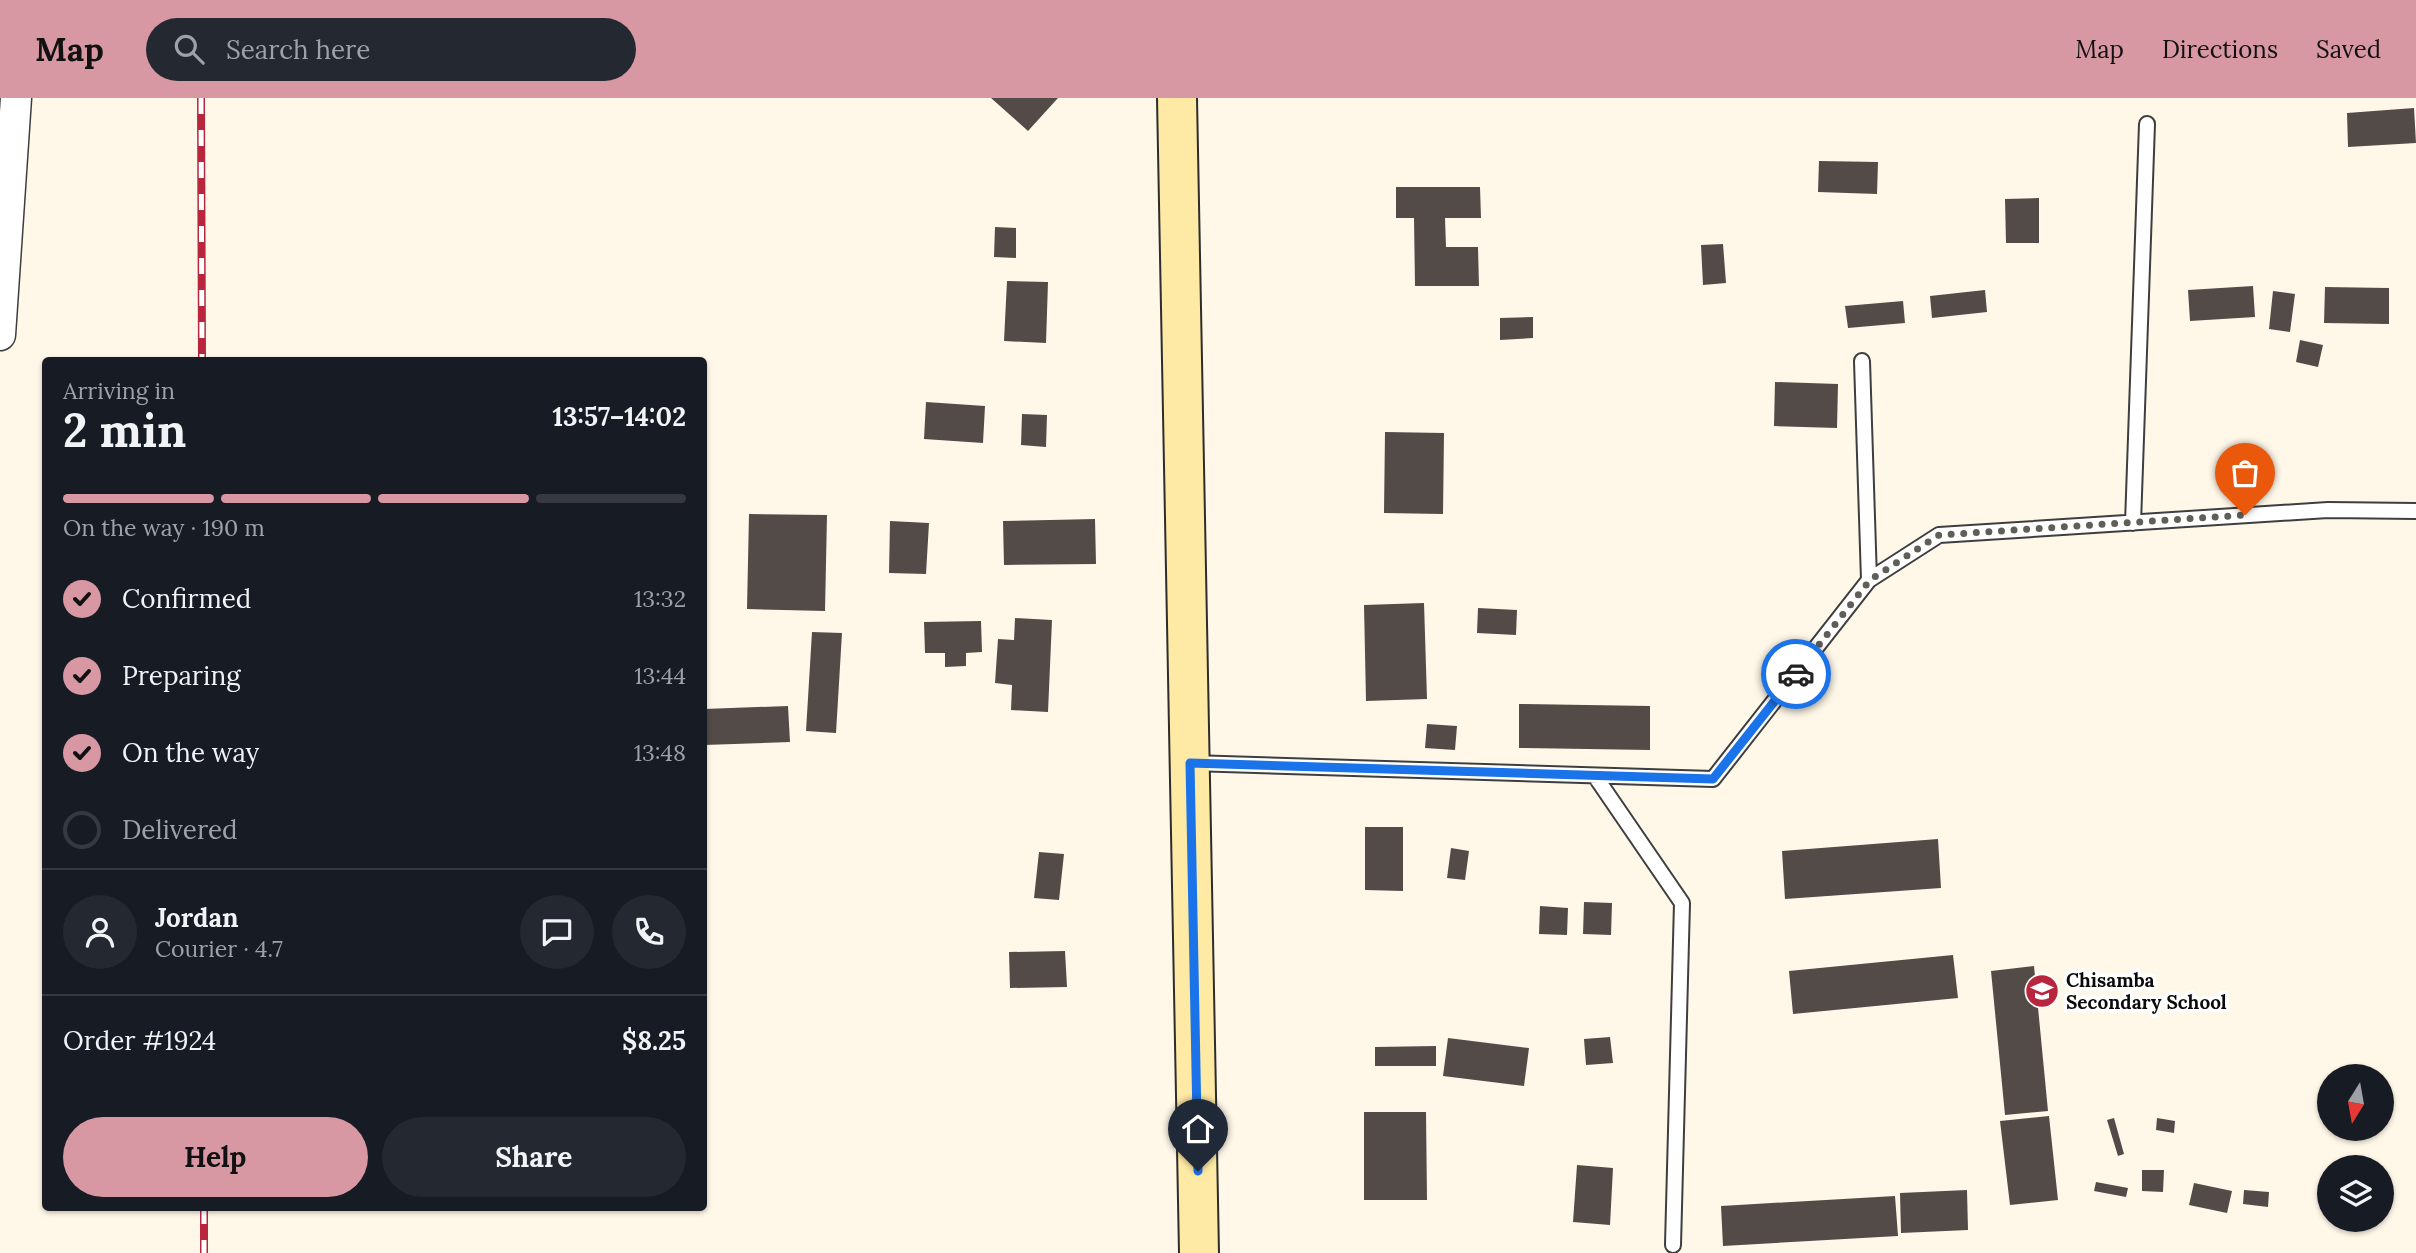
<!DOCTYPE html>
<meta charset="utf-8">
<style>
:root{--surface:#171b24;--page:#242831;--text:#f1f3f6;--muted:#9ea1a6;--line:#363941;--accent:#d797a3}
body{margin:0;font-family:Lora,serif;background:var(--page);color:var(--text);height:100vh;display:flex;flex-direction:column;font-size:26px;white-space:nowrap}
*{box-sizing:border-box;margin:0}
p{font-size:23px;color:var(--muted)}
.icon{flex:none;width:38px;height:38px;fill:none;stroke:currentColor;stroke-width:2;stroke-linecap:round;stroke-linejoin:round}
.map{position:relative;flex:1;overflow:hidden}
.details{position:absolute;left:42px;top:259px;width:665px;height:854px;display:flex;flex-direction:column;background:var(--surface);border-radius:7px;box-shadow:0 2px 5px #0004}
.details>*{flex:none}
.needle{width:46px;rotate:191deg}
.fabs{position:absolute;left:2317px;top:966px;display:grid;gap:14px}
.fabs a{display:grid;place-items:center;width:77px;height:77px;border-radius:50%;background:var(--surface);box-shadow:0 2px 5px #0004;font-size:35px}
.pin{position:absolute;display:grid;place-items:center;width:60px;height:60px;color:#fff;margin:-72px -30px;border-radius:50% 50% 50% 0;rotate:-45deg;box-shadow:0 0 7px #0007}
.pin .icon{rotate:45deg}
.courier{position:absolute;display:grid;place-items:center;width:70px;height:70px;margin:-35px;border:5px solid #1a73e8;border-radius:50%;background:#fff;color:#222;box-shadow:0 2px 9px #0007}
.head em{font-style:normal;font-weight:700}
.head div{display:flex;flex-direction:column-reverse}
.head{display:flex;align-items:center;justify-content:space-between;height:119px;padding:0 21px}
h1{font-size:46px;font-weight:700;line-height:52px}
.bar{display:grid;grid-template-columns:repeat(4,1fr);gap:10px 7px;align-content:center;height:84px;padding:0 21px}
.bar i{height:9px;border-radius:5px;background:var(--line)}
.bar .active{background:var(--accent)}
.bar p{grid-column:span 4}
.line{display:flex;align-items:center;gap:18px;padding:0 21px;border-top:2px solid var(--line)}
.line div{flex:1}
.round{display:grid;place-items:center;flex:none;width:74px;height:74px;border-radius:37px;background:var(--page)}
ol{padding:0 21px;list-style:none}
li{display:flex;align-items:center;gap:21px;height:77px}
li p{margin-inline-start:auto}
li .icon{padding:7px;border-radius:50%;background:var(--accent);color:#111;stroke-width:4}
li:last-child{color:var(--muted)}
li i{width:38px;height:38px;border:4px solid var(--line);border-radius:50%}
.primary-button{display:flex;gap:14px;margin-top:auto;padding:14px 21px}
.primary-button a{flex:1;height:80px;border-radius:42px;background:var(--accent);color:#111;font-size:28px;font-weight:700;line-height:80px;text-align:center}
.primary-button a+a{background:var(--page);color:var(--text)}
header{display:flex;align-items:center;gap:42px;box-sizing:border-box;height:98px;padding:0 35px;background:var(--accent);color:#111}
header strong{font-size:33px}
nav{display:flex;gap:38px;margin-inline-start:auto;font-size:24px}
.search{width:490px;height:63px;background:var(--page);display:flex;align-items:center;gap:18px;box-sizing:border-box;padding:0 24px;border-radius:38px;color:var(--muted);font-size:26px}
.map>svg:first-child{display:block}
</style>
<header>
<strong>Map</strong>
<div class="search"><svg class="icon" aria-label="search" viewBox="0 0 24 24"><circle cx="10" cy="10" r="6"/><path d="M15 15l6 6"/></svg>Search here</div>
<nav><a>Map</a><a>Directions</a><a>Saved</a></nav>
</header>
<div class="map">
<svg width="2416" height="1155" viewBox="0 0 2416 1155">
<rect width="100%" height="100%" fill="#fff8e9"/>
<path fill="#534b48" d="M 991,0 L 1058,0 L 1028,33 Z
M 2414,10 L 2416,45 L 2348,49 L 2347,15 Z
M 1819,63 L 1878,64 L 1877,96 L 1818,94 Z
M 1396,89 L 1480,89 L 1481,120 L 1445,120 L 1446,149 L 1478,149 L 1479,188 L 1415,188 L 1414,120 L 1396,120 Z
M 2039,100 L 2039,145 L 2006,145 L 2005,101 Z
M 995,129 L 1016,130 L 1016,160 L 994,159 Z
M 1723,146 L 1726,185 L 1703,187 L 1701,147 Z
M 1007,183 L 1048,184 L 1046,245 L 1004,243 Z
M 2253,188 L 2255,219 L 2190,223 L 2188,192 Z
M 2325,189 L 2389,190 L 2389,226 L 2324,225 Z
M 1985,192 L 1987,214 L 1932,220 L 1930,198 Z
M 2273,193 L 2295,196 L 2290,234 L 2269,231 Z
M 1903,203 L 1905,225 L 1848,230 L 1845,208 Z
M 1533,219 L 1533,240 L 1500,242 L 1500,220 Z
M 2300,242 L 2323,247 L 2318,269 L 2296,264 Z
M 1775,284 L 1838,286 L 1837,330 L 1774,328 Z
M 926,304 L 985,308 L 983,345 L 924,341 Z
M 1022,316 L 1047,317 L 1046,349 L 1021,347 Z
M 1385,334 L 1444,335 L 1443,416 L 1384,415 Z
M 749,416 L 827,417 L 825,513 L 747,511 Z
M 1095,421 L 1096,466 L 1004,467 L 1003,423 Z
M 890,423 L 929,425 L 926,476 L 889,475 Z
M 1424,505 L 1427,601 L 1366,603 L 1364,507 Z
M 1478,510 L 1517,512 L 1516,537 L 1477,535 Z
M 1015,520 L 1052,522 L 1048,614 L 1011,612 L 1012,587 L 995,585 L 998,541 L 1014,542 Z
M 981,523 L 982,554 L 966,555 L 966,568 L 945,569 L 945,555 L 925,555 L 924,524 Z
M 812,534 L 842,535 L 836,635 L 806,633 Z
M 1519,606 L 1650,608 L 1650,652 L 1519,650 Z
M 788,608 L 790,644 L 704,647 L 704,611 Z
M 1427,626 L 1457,628 L 1455,652 L 1425,650 Z
M 1365,729 L 1403,729 L 1403,793 L 1365,792 Z
M 1938,741 L 1941,790 L 1785,801 L 1782,753 Z
M 1451,750 L 1469,753 L 1465,782 L 1447,780 Z
M 1039,754 L 1064,756 L 1059,802 L 1034,800 Z
M 1584,804 L 1612,805 L 1611,837 L 1583,836 Z
M 1540,808 L 1568,810 L 1567,837 L 1539,836 Z
M 1065,853 L 1067,889 L 1010,890 L 1009,854 Z
M 1953,857 L 1958,900 L 1793,916 L 1789,873 Z
M 2034,868 L 2048,1013 L 2005,1017 L 1991,873 Z
M 1610,939 L 1613,965 L 1586,967 L 1584,941 Z
M 1448,940 L 1529,950 L 1524,988 L 1443,978 Z
M 1436,948 L 1436,968 L 1375,968 L 1375,949 Z
M 1364,1014 L 1426,1014 L 1427,1102 L 1364,1102 Z
M 2049,1018 L 2058,1102 L 2010,1107 L 2000,1023 Z
M 2114,1020 L 2124,1056 L 2118,1058 L 2107,1022 Z
M 2157,1020 L 2175,1023 L 2174,1035 L 2156,1032 Z
M 1577,1067 L 1613,1070 L 1610,1127 L 1573,1124 Z
M 2142,1072 L 2164,1072 L 2163,1094 L 2142,1093 Z
M 2096,1084 L 2128,1090 L 2126,1099 L 2094,1093 Z
M 2194,1085 L 2232,1093 L 2227,1115 L 2189,1107 Z
M 1967,1092 L 1968,1132 L 1901,1135 L 1900,1095 Z
M 2244,1092 L 2269,1094 L 2268,1109 L 2243,1106 Z
M 1895,1098 L 1898,1138 L 1723,1148 L 1721,1108 Z"/>
<g fill="none" stroke-linecap="round" stroke-linejoin="round">
<g stroke="#3e3e3e" stroke-width="18">
<path id="lane" d="M 1862,263 L 1869,482
M 2133,425 L 2147,26
M 1191,665 L 1713,681 L 1869,482 L 1939,437 L 2328,412 L 2416,413
M 1595,678 L 1682,805 L 1673,1147"/>
</g>
<g stroke="#3e3e3e" stroke-width="33">
<path id="street" d="M 0,237 L 16,0"/>
</g>
<g stroke="#2d2d2d" stroke-width="42">
<path id="secondary" d="M 1177,0 L 1199,1155"/>
</g>
<use href="#lane" stroke="#fff" stroke-width="14"/>
<use href="#street" stroke="#fff" stroke-width="30"/>
<use href="#secondary" stroke="#feeaa5" stroke-width="38"/>
<g stroke="#b7263d" stroke-width="8">
<path id="rail" d="M 201,0 L 202,262
M 204,1110 L 204,1155"/>
</g>
<use href="#rail" stroke="#fff" stroke-width="5" stroke-dasharray="16" stroke-linecap="butt"/>
</g>
<g fill="none" stroke-linecap="round" stroke-linejoin="round">
<path stroke="#605e59" stroke-width="7" stroke-dasharray="0 12.6" d="M 1796,576 L 1870,482 L 1939,437 L 2245,417"/>
<path stroke="#1a73e8" stroke-width="9" d="M 1198,1073 L 1190,665 L 1713,681 L 1796,576"/>
</g>
<defs>
<g id="school-disc" transform="scale(1.75)"><circle r="9.5" fill="#b7263d" stroke="#fff"/><path d="M0-5L7-2L0 1L-7-2ZM-4 1L0 2.5L4 1V4Q0 6-4 4Z" fill="#fff"/></g>
</defs>
<g fill-rule="evenodd">
<use href="#school-disc" x="2042" y="893"/>
</g>
<g text-anchor="middle" dominant-baseline="central" stroke-width="7" stroke-linejoin="round" paint-order="stroke">
<g font-size="19" font-weight="bold" fill="#0b0b0b" stroke="#fff" text-anchor="start">
<text x="2066" y="882">Chisamba<tspan x="2066" dy="22">Secondary School</tspan></text>
</g>
</g>
</svg>
<div class="fabs">
<a><svg class="needle" viewBox="-14 -14 28 28"><path d="M0-13l5 13h-10z" fill="#e53935"/><path d="M0 13l5-13h-10z" fill="#9ea1a6"/></svg></a>
<a><svg class="icon" aria-label="layers" viewBox="0 0 24 24"><path d="M12 4l9 5-9 5-9-5zM3 14l9 5 9-5"/></svg></a>
</div>
<div class="pin" style="left:2245px;top:417px;background:#ea580c"><svg class="icon" aria-label="bag" viewBox="0 0 24 24"><path d="M5 8h14l-1 12H6zM9 8a3 3 0 0 1 6 0"/></svg></div>
<div class="pin" style="left:1198px;top:1073px;background:#1f2937"><svg class="icon" aria-label="home" viewBox="0 0 24 24"><path d="M3 11l9-7 9 7M6 9v11h12V9"/></svg></div>
<div class="courier" style="left:1796px;top:576px"><svg class="icon" aria-label="car" viewBox="0 0 24 24"><path d="M5 17H2v-5l4-1 3-4h7l3 4 3 1v5h-3M9 17h6M6 11h13"/><circle cx="7" cy="17" r="2"/><circle cx="17" cy="17" r="2"/></svg></div>
<section class="details">
<div class="head"><div><h1>2 min</h1><p>Arriving in</p></div><em>13:57–14:02</em></div>
<div class="bar"><i class="active"></i><i class="active"></i><i class="active"></i><i></i><p>On the way · 190 m</p></div>
<ol>
<li><svg class="icon" aria-label="check" viewBox="0 0 24 24"><path d="M5 12l5 5 9-10"/></svg>Confirmed<p>13:32</p></li>
<li><svg class="icon" aria-label="check" viewBox="0 0 24 24"><path d="M5 12l5 5 9-10"/></svg>Preparing<p>13:44</p></li>
<li><svg class="icon" aria-label="check" viewBox="0 0 24 24"><path d="M5 12l5 5 9-10"/></svg>On the way<p>13:48</p></li>
<li><i></i>Delivered</li>
</ol>
<div class="line" style="height:126px"><a class="round"><svg class="icon" aria-label="person" viewBox="0 0 24 24"><circle cx="12" cy="8" r="4"/><path d="M4 21q1-7 8-7t8 7"/></svg></a><div><b>Jordan</b><p>Courier · 4.7</p></div><a class="round"><svg class="icon" aria-label="chat" viewBox="0 0 24 24"><path d="M4 5h16v11H9l-5 4z"/></svg></a><a class="round"><svg class="icon" aria-label="phone" viewBox="0 0 24 24"><path d="M5 4h4l2 5-3 2q2 4 5 5l2-3 5 2v4C11 20 4 13 5 4z"/></svg></a></div>
<div class="line" style="height:91px"><div>Order #1924</div><b>$8.25</b></div>
<div class="primary-button"><a>Help</a><a>Share</a></div>
</section>
</div>
